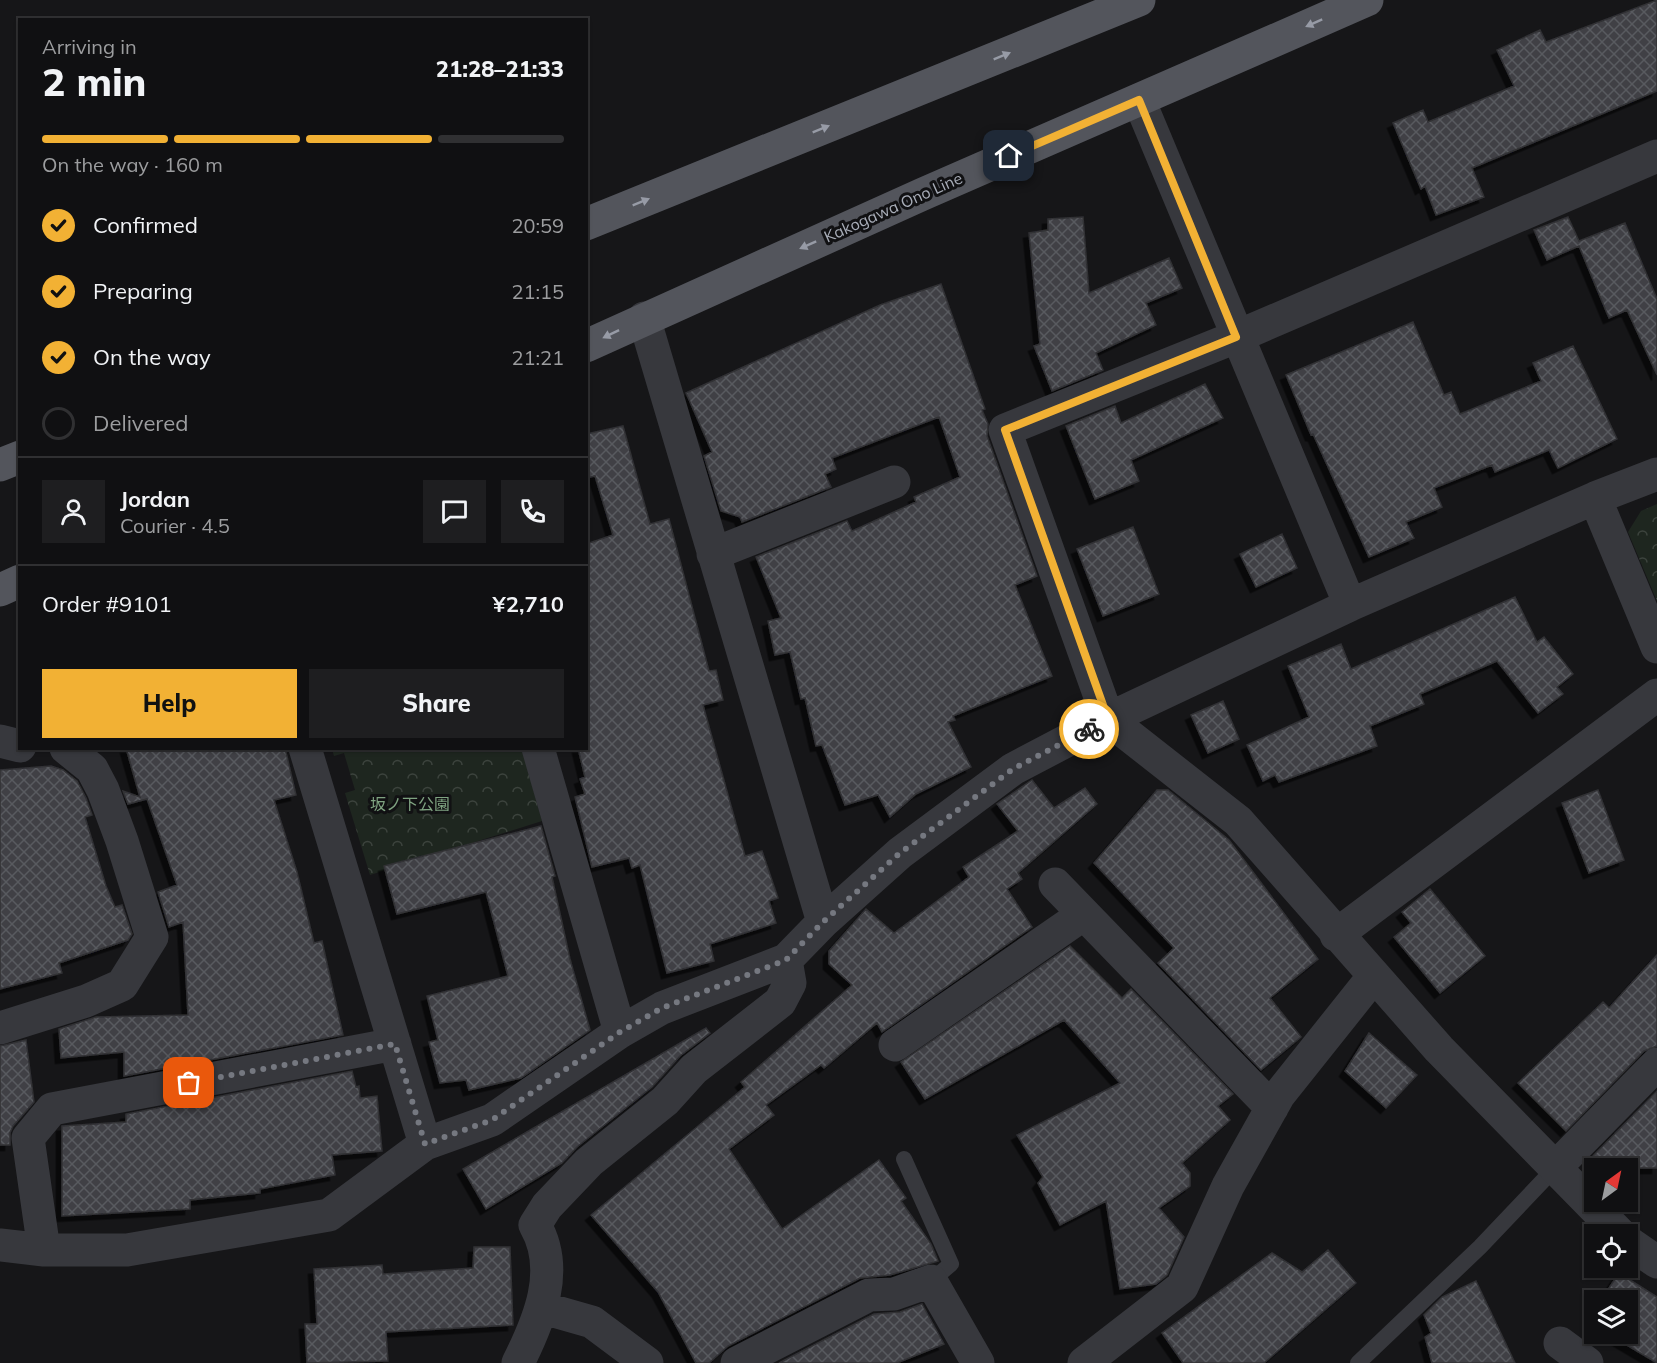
<!DOCTYPE html>
<meta charset="utf-8">
<style>
:root{--surface:#101012;--page:#1e1e20;--text:#f1f3f6;--muted:#9c9d9f;--line:#303032;--accent:#f2b134}
body{margin:0;font-family:Mulish,"Noto Sans JP",sans-serif;background:var(--page);color:var(--text);height:100vh;display:flex;flex-direction:column;font-size:22px;white-space:nowrap}
*{box-sizing:border-box;margin:0}
p{font-size:20px;color:var(--muted)}
.icon{flex:none;width:33px;height:33px;fill:none;stroke:currentColor;stroke-width:2;stroke-linecap:round;stroke-linejoin:round}
.map{position:relative;flex:1;overflow:hidden}
.sheet{position:absolute;left:18px;top:18px;width:570px;height:732px;display:flex;flex-direction:column;background:var(--surface);border-radius:0px;box-shadow:0 2px 4px #0004,0 0 0 2px var(--line)}
.sheet>*{flex:none}
.needle{width:39px;rotate:33deg}
.fabs{position:absolute;left:1584px;top:1158px;display:grid;gap:12px}
.fabs a{display:grid;place-items:center;width:54px;height:54px;border-radius:0px;background:var(--surface);box-shadow:0 2px 4px #0004,0 0 0 2px var(--line);font-size:30px}
.pin{position:absolute;display:grid;place-items:center;width:51px;height:51px;color:#fff;margin:-26px;border-radius:12px;box-shadow:0 3px 9px #0006}
.courier{position:absolute;display:grid;place-items:center;width:60px;height:60px;margin:-30px;border:4px solid #f2b134;border-radius:50%;background:#fff;color:#222;box-shadow:0 2px 8px #0007}
.head em{font-style:normal;font-weight:800}
.head div{display:flex;flex-direction:column-reverse}
.head{display:flex;align-items:center;justify-content:space-between;height:102px;padding:0 24px}
h1{font-size:39px;font-weight:800;line-height:45px}
.bar{display:grid;grid-template-columns:repeat(4,1fr);gap:9px 6px;align-content:center;height:72px;padding:0 24px}
.bar i{height:8px;border-radius:4px;background:var(--line)}
.bar .current{background:var(--accent)}
.bar p{grid-column:span 4}
.line{display:flex;align-items:center;gap:15px;padding:0 24px;border-top:2px solid var(--line)}
.line div{flex:1}
.round{display:grid;place-items:center;flex:none;width:63px;height:63px;border-radius:0px;background:var(--page)}
ol{padding:0 24px;list-style:none}
li{display:flex;align-items:center;gap:18px;height:66px}
li p{margin-inline-start:auto}
li .icon{padding:6px;border-radius:50%;background:var(--accent);color:#111;stroke-width:4}
li:last-child{color:var(--muted)}
li i{width:33px;height:33px;border:3px solid var(--line);border-radius:50%}
.action{display:flex;gap:12px;margin-top:auto;padding:12px 24px}
.action a{flex:1;height:69px;border-radius:0px;background:var(--accent);color:#111;font-size:24px;font-weight:800;line-height:69px;text-align:center}
.action a+a{background:var(--page);color:var(--text)}
.map>svg:first-child{display:block}
</style>
<div class="map">
<svg width="1657" height="1363" viewBox="0 0 1657 1363">
<defs>
<pattern id="forest-crowns" width="20" height="18" patternUnits="userSpaceOnUse" patternTransform="scale(1.5)"><rect width="20" height="18" fill="#1e261f"/><path d="M2 6a3 3 0 1 1 6 0M12 15a3 3 0 1 1 6 0" fill="none" stroke="#3c433d"/></pattern>
<pattern id="building-cross-hatch" width="8" height="8" patternUnits="userSpaceOnUse" patternTransform="scale(1.5)"><rect width="8" height="8" fill="#404145"/><path d="M0 0l8 8M0 8l8-8" fill="none" stroke="#595a5e"/></pattern>
<filter id="shadow"><feDropShadow dx="-5.5" dy="5.5" stdDeviation="0" flood-color="#0009"/></filter>
</defs>
<rect width="100%" height="100%" fill="#161618"/>
<path fill="url(#forest-crowns)" d="M 1657,504 L 1657,601 L 1628,532 L 1641,511 Z
M 512,748 L 513,751 L 522,749 L 542,821 L 370,875 L 345,793 L 355,790 L 344,753 L 334,756 L 332,749 Z"/>
<path fill="url(#building-cross-hatch)" stroke="#303034" stroke-width="1.5" filter="url(#shadow)" d="M 1657,0 L 1657,91 L 1472,168 L 1484,197 L 1436,215 L 1425,186 L 1421,189 L 1393,123 L 1423,110 L 1428,122 L 1514,86 L 1497,50 L 1540,30 L 1546,42 Z
M 1083,217 L 1089,293 L 1169,258 L 1182,288 L 1146,303 L 1156,325 L 1096,353 L 1103,370 L 1052,391 L 1034,346 L 1040,344 L 1029,233 L 1048,230 L 1048,219 Z
M 1568,217 L 1579,241 L 1625,223 L 1657,299 L 1657,375 L 1627,310 L 1609,318 L 1579,246 L 1547,260 L 1534,230 Z
M 941,284 L 985,409 L 982,410 L 988,424 L 987,436 L 1037,576 L 1015,585 L 1052,676 L 953,716 L 955,720 L 948,722 L 971,767 L 916,794 L 890,817 L 878,795 L 845,805 L 822,745 L 816,746 L 805,698 L 801,699 L 790,652 L 775,655 L 768,621 L 781,618 L 756,557 L 847,521 L 852,531 L 916,502 L 914,497 L 960,477 L 939,417 L 832,458 L 836,469 L 825,474 L 831,487 L 742,522 L 740,517 L 721,511 L 704,456 L 712,452 L 686,393 L 880,305 Z
M 1413,322 L 1444,395 L 1451,392 L 1460,414 L 1541,381 L 1533,363 L 1573,346 L 1617,439 L 1558,468 L 1549,450 L 1495,472 L 1492,465 L 1434,488 L 1442,507 L 1406,522 L 1414,538 L 1369,557 L 1313,434 L 1311,435 L 1286,375 Z
M 1205,384 L 1223,418 L 1131,460 L 1139,481 L 1095,499 L 1066,426 L 1115,406 L 1121,423 Z
M 623,426 L 650,524 L 669,519 L 709,671 L 716,670 L 723,700 L 703,705 L 745,856 L 762,851 L 778,898 L 769,901 L 776,923 L 710,944 L 714,961 L 667,973 L 640,865 L 632,868 L 629,858 L 592,867 L 575,797 L 585,794 L 580,779 L 585,777 L 578,748 L 586,748 L 586,544 L 613,535 L 595,476 L 586,478 L 586,434 Z
M 1133,527 L 1159,594 L 1103,616 L 1077,549 Z
M 1282,534 L 1297,568 L 1256,587 L 1240,554 Z
M 1515,597 L 1537,642 L 1544,637 L 1573,674 L 1557,687 L 1563,694 L 1538,713 L 1497,661 L 1420,694 L 1424,704 L 1370,726 L 1377,746 L 1279,782 L 1275,775 L 1263,781 L 1247,745 L 1309,717 L 1288,666 L 1341,644 L 1351,669 Z
M 1223,701 L 1239,739 L 1208,753 L 1191,715 Z
M 126,748 L 285,748 L 296,795 L 274,800 L 297,872 L 314,943 L 322,941 L 343,1035 L 124,1076 L 124,1052 L 61,1058 L 59,1029 L 96,1017 L 188,1015 L 183,922 L 169,927 L 158,892 L 177,885 L 147,799 L 128,804 L 123,791 L 140,797 Z
M 51,766 L 63,770 L 77,781 L 86,798 L 92,815 L 85,817 L 106,886 L 115,907 L 122,905 L 132,934 L 128,940 L 59,963 L 62,973 L 0,989 L 0,770 Z
M 1032,780 L 1054,808 L 1085,788 L 1097,804 L 1018,873 L 1022,879 L 1007,889 L 1032,927 L 882,1032 L 877,1023 L 824,1068 L 821,1065 L 766,1105 L 774,1115 L 729,1149 L 782,1229 L 879,1160 L 906,1198 L 901,1201 L 931,1244 L 938,1261 L 890,1275 L 860,1278 L 728,1346 L 709,1363 L 696,1363 L 658,1292 L 591,1215 L 745,1087 L 741,1082 L 852,985 L 829,964 L 829,951 L 866,909 L 894,933 L 969,877 L 963,867 L 1018,831 L 997,804 Z
M 1157,790 L 1168,790 L 1229,840 L 1318,959 L 1270,998 L 1301,1037 L 1261,1070 L 1158,963 L 1174,948 L 1094,863 Z
M 1598,790 L 1624,860 L 1589,873 L 1562,803 Z
M 541,826 L 555,876 L 552,877 L 570,959 L 590,1030 L 521,1078 L 469,1090 L 466,1080 L 440,1083 L 429,1042 L 438,1040 L 427,996 L 508,976 L 486,892 L 397,914 L 384,866 Z
M 1430,889 L 1485,956 L 1440,993 L 1394,937 L 1411,923 L 1402,912 Z
M 1070,946 L 1122,998 L 1131,989 L 1233,1094 L 1218,1106 L 1230,1120 L 1182,1163 L 1190,1173 L 1190,1186 L 1159,1208 L 1184,1237 L 1167,1275 L 1156,1284 L 1120,1289 L 1106,1201 L 1060,1225 L 1038,1183 L 1043,1177 L 1017,1135 L 1120,1083 L 1064,1020 L 925,1099 L 901,1062 Z
M 1657,955 L 1657,1046 L 1644,1051 L 1566,1131 L 1518,1083 L 1603,1002 L 1609,1008 Z
M 706,1028 L 710,1033 L 680,1056 L 652,1087 L 577,1147 L 562,1163 L 486,1209 L 463,1169 Z
M 1369,1033 L 1417,1075 L 1386,1108 L 1345,1071 Z
M 26,1040 L 34,1102 L 13,1126 L 10,1133 L 10,1145 L 0,1145 L 0,1046 Z
M 352,1071 L 356,1087 L 359,1086 L 360,1098 L 377,1096 L 382,1151 L 332,1155 L 335,1175 L 260,1189 L 260,1193 L 190,1200 L 190,1209 L 62,1216 L 62,1126 L 126,1122 L 126,1114 Z
M 1657,1091 L 1657,1168 L 1604,1168 L 1592,1157 Z
M 474,1247 L 510,1247 L 513,1325 L 386,1332 L 388,1361 L 307,1363 L 305,1324 L 317,1324 L 314,1269 L 382,1265 L 383,1274 L 473,1268 Z
M 1328,1250 L 1356,1283 L 1264,1363 L 1183,1363 L 1162,1333 L 1272,1253 L 1302,1272 Z
M 1619,1273 L 1657,1297 L 1657,1363 L 1608,1334 L 1628,1334 L 1628,1300 L 1601,1300 Z
M 1476,1281 L 1515,1363 L 1432,1363 L 1425,1337 L 1431,1333 L 1424,1315 L 1442,1297 Z
M 922,1304 L 944,1344 L 897,1363 L 779,1363 L 874,1314 L 900,1312 Z"/>
<g fill="none" stroke-linecap="round" stroke-linejoin="round">
<path stroke="#37383d" stroke-width="16" d="M 904,1159 L 951,1264 L 931,1281
M 1358,1363 L 1480,1247 L 1555,1168"/>
<path stroke="#37383d" stroke-width="33" d="M 1139,100 L 1350,605
M 644,318 L 823,922
M 1595,498 L 1657,647
M 713,554 L 894,482
M 0,741 L 20,746
M 305,748 L 425,1144
M 538,748 L 620,1032
M 1055,884 L 1272,1108
M 1336,935 L 1657,695
M 0,1028 L 86,1001 L 122,985 L 152,937 L 122,841 L 103,790 L 92,769 L 66,748
M 895,1045 L 1084,914
M 1555,1168 L 1657,1064
M 1620,1234 L 1439,1049 L 1238,821 L 1108,719 L 1005,430 L 1236,337 L 1657,156
M 1628,1242 L 1657,1262
M 0,1245 L 44,1250 L 127,1250 L 329,1215 L 425,1144 L 492,1120 L 620,1032 L 662,1008 L 786,960 L 823,922 L 900,853 L 1013,769 L 1108,719 L 1350,605 L 1595,498 L 1657,474
M 44,1250 L 28,1138 L 52,1109 L 395,1044
M 543,1308 L 592,1322 L 647,1363
M 1560,1343 L 1587,1363
M 518,1363 C 539,1321 561,1270 535,1225 L 547,1206 L 589,1162 L 665,1101 L 694,1069 L 780,1002 L 790,983 L 786,960
M 737,1363 L 869,1295 L 894,1294 L 931,1281 L 978,1363
M 1084,1363 L 1182,1287 L 1228,1186 L 1279,1095 L 1373,977"/>
<path stroke="#53555c" stroke-width="33" d="M 586,224 L 1139,0
M 586,346 L 923,194 L 1367,0
M 0,465 L 20,457
M 0,590 L 20,581"/>
</g>
<defs><path id="oneway-solid" d="M-6-.8H1V-3.2L6.5 0L1 3.2V.8H-6Z" transform="scale(1.5)"/></defs>
<g fill="#979ba6">
<use href="#oneway-solid" transform="translate(1314 23) rotate(156)"/>
<use href="#oneway-solid" transform="translate(1002 56) rotate(-22)"/>
<use href="#oneway-solid" transform="translate(821 129) rotate(-22)"/>
<use href="#oneway-solid" transform="translate(641 202) rotate(-22)"/>
<use href="#oneway-solid" transform="translate(808 245) rotate(156)"/>
<use href="#oneway-solid" transform="translate(611 334) rotate(154)"/>
</g>
<g fill="none" stroke-linecap="round" stroke-linejoin="round">
<path stroke="#757880" stroke-width="6" stroke-dasharray="0 10.8" d="M 189,1083 L 395,1044 L 425,1144 L 492,1120 L 620,1032 L 662,1008 L 786,960 L 823,922 L 900,853 L 1013,769 L 1089,729"/>
<path stroke="#f2b134" stroke-width="8" d="M 1009,156 L 1139,100 L 1236,337 L 1005,430 L 1108,719 L 1089,729"/>
</g>
<g text-anchor="middle" dominant-baseline="central" stroke-width="6" stroke-linejoin="round" paint-order="stroke">
<g font-size="16" fill="#a8adb8" stroke="#111113">
<text transform="translate(893 207) rotate(-24)">Kakogawa Ono Line</text>
</g>
<g font-size="16" fill="#7fa381" stroke="#111113">
<text x="410" y="804">坂ノ下公園</text>
</g>
</g>
</svg>
<div class="fabs">
<a><svg class="needle" viewBox="-14 -14 28 28"><path d="M0-13l5 13h-10z" fill="#e53935"/><path d="M0 13l5-13h-10z" fill="#9c9d9f"/></svg></a>
<a><svg class="icon" aria-label="locate" viewBox="0 0 24 24"><circle cx="12" cy="12" r="6"/><path d="M12 2v4M12 18v4M2 12h4M18 12h4"/></svg></a>
<a><svg class="icon" aria-label="layers" viewBox="0 0 24 24"><path d="M12 4l9 5-9 5-9-5zM3 14l9 5 9-5"/></svg></a>
</div>
<div class="pin" style="left:189px;top:1083px;background:#ea580c"><svg class="icon" aria-label="bag" viewBox="0 0 24 24"><path d="M5 8h14l-1 12H6zM9 8a3 3 0 0 1 6 0"/></svg></div>
<div class="pin" style="left:1009px;top:156px;background:#1f2937"><svg class="icon" aria-label="home" viewBox="0 0 24 24"><path d="M3 11l9-7 9 7M6 9v11h12V9"/></svg></div>
<div class="courier" style="left:1089px;top:729px"><svg class="icon" aria-label="bike" viewBox="0 0 24 24"><circle cx="6" cy="16" r="4"/><circle cx="18" cy="16" r="4"/><path d="M6 16l4-8h5l3 8M10 8l3 8H6M13 5h3"/></svg></div>
<section class="sheet">
<div class="head"><div><h1>2 min</h1><p>Arriving in</p></div><em>21:28–21:33</em></div>
<div class="bar"><i class="current"></i><i class="current"></i><i class="current"></i><i></i><p>On the way · 160 m</p></div>
<ol>
<li><svg class="icon" aria-label="check" viewBox="0 0 24 24"><path d="M5 12l5 5 9-10"/></svg>Confirmed<p>20:59</p></li>
<li><svg class="icon" aria-label="check" viewBox="0 0 24 24"><path d="M5 12l5 5 9-10"/></svg>Preparing<p>21:15</p></li>
<li><svg class="icon" aria-label="check" viewBox="0 0 24 24"><path d="M5 12l5 5 9-10"/></svg>On the way<p>21:21</p></li>
<li><i></i>Delivered</li>
</ol>
<div class="line" style="height:108px"><a class="round"><svg class="icon" aria-label="person" viewBox="0 0 24 24"><circle cx="12" cy="8" r="4"/><path d="M4 21q1-7 8-7t8 7"/></svg></a><div><b>Jordan</b><p>Courier · 4.5</p></div><a class="round"><svg class="icon" aria-label="chat" viewBox="0 0 24 24"><path d="M4 5h16v11H9l-5 4z"/></svg></a><a class="round"><svg class="icon" aria-label="phone" viewBox="0 0 24 24"><path d="M5 4h4l2 5-3 2q2 4 5 5l2-3 5 2v4C11 20 4 13 5 4z"/></svg></a></div>
<div class="line" style="height:78px"><div>Order #9101</div><b>¥2,710</b></div>
<div class="action"><a>Help</a><a>Share</a></div>
</section>
</div>
